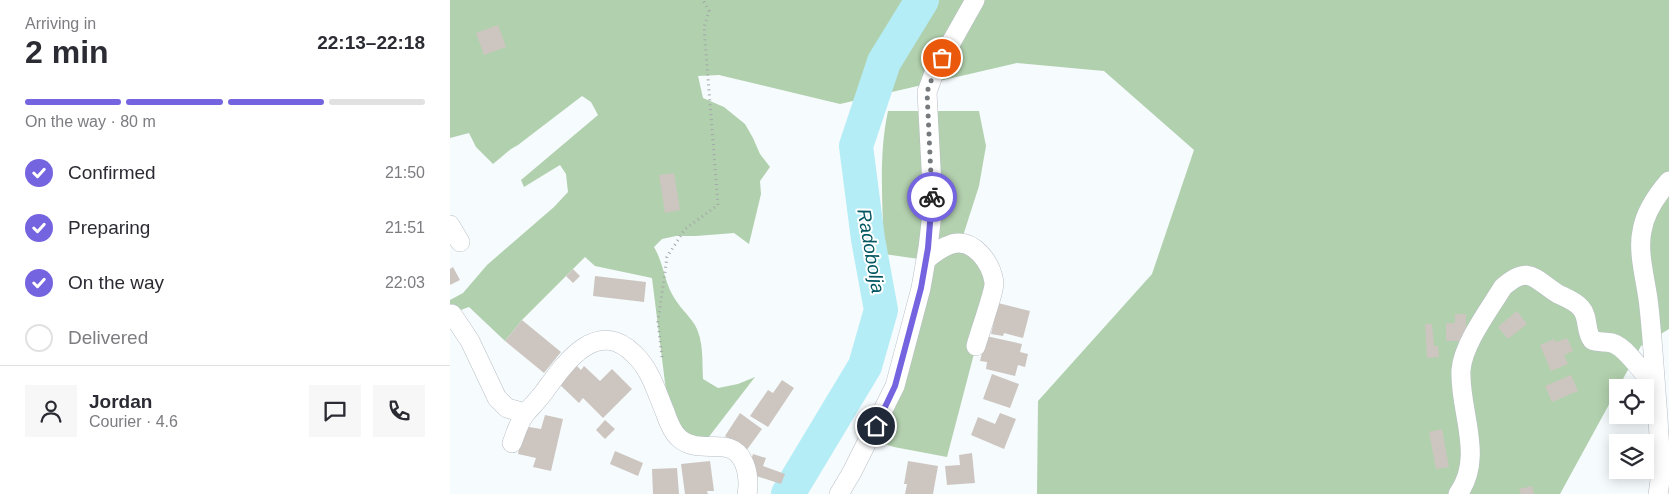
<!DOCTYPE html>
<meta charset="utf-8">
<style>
:root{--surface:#fff;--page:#f7f7f7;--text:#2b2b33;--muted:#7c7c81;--line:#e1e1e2;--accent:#7464df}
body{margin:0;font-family:Helvetica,sans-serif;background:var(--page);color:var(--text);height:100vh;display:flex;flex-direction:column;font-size:19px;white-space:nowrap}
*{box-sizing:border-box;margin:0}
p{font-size:16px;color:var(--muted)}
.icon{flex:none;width:28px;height:28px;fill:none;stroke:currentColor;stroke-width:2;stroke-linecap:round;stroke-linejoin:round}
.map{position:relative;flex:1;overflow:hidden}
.details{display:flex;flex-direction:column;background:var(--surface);width:450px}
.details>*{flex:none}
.buttons{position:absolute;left:1159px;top:379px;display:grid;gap:10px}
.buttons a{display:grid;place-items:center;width:45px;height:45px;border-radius:0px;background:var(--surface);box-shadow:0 2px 12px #0003;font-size:25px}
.pin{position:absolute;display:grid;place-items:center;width:42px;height:42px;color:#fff;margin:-21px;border:2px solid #fff;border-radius:50%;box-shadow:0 1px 5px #0007}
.courier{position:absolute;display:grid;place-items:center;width:50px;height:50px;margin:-25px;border:4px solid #7464df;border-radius:50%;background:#fff;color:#222;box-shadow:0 1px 6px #0007}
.summary em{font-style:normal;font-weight:600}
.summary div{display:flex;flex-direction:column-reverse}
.summary{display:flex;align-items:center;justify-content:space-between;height:85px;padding:0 25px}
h1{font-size:32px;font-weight:600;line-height:38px}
.bar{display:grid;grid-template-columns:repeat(4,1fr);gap:8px 5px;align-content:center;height:60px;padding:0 25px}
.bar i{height:6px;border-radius:4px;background:var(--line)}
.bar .selected{background:var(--accent)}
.bar p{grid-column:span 4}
.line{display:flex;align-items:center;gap:12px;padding:0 25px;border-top:1px solid var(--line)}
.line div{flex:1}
.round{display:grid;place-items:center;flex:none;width:52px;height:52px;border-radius:0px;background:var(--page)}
ol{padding:0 25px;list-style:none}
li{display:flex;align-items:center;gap:15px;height:55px}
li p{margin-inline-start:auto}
li .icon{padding:5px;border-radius:50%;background:var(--accent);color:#fff;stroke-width:4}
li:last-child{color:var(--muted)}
li i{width:28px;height:28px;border:2px solid var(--line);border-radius:50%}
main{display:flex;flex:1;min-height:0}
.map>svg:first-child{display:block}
</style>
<main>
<section class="details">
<div class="summary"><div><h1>2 min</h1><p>Arriving in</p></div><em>22:13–22:18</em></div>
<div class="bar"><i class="selected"></i><i class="selected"></i><i class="selected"></i><i></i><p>On the way · 80 m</p></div>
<ol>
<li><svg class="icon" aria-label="check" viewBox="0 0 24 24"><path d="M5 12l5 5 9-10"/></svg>Confirmed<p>21:50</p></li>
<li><svg class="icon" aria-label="check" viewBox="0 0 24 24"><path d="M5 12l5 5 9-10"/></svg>Preparing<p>21:51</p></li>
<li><svg class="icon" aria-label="check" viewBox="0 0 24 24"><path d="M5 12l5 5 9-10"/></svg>On the way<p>22:03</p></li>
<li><i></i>Delivered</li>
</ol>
<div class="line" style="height:90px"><a class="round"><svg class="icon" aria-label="person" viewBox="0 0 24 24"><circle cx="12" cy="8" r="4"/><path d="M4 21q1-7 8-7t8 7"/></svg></a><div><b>Jordan</b><p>Courier · 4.6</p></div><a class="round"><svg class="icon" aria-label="chat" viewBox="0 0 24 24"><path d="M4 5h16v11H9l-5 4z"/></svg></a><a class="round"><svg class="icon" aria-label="phone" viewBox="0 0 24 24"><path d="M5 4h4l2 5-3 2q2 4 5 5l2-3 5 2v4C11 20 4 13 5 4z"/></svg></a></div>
</section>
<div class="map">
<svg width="1219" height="494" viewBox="0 0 1219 494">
<rect width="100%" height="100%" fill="#f6fbfe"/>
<path fill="#b3d0af" d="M 438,111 L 529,111 L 536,146 L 529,186 L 511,242 L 542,274 L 526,346 L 497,457 L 444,447 L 419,439 L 476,260 L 434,254 C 433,207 428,157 438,111 Z"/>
<path fill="#b1d0ad" d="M 0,0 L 1219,0 L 1219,329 L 1191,346 L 1110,494 L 587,494 L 588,401 L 702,274 L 744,150 L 654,71 L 567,63 L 390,104 L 269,75 L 248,76 L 253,98 L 274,107 L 295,124 L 303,138 L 310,154 L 320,167 L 310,181 L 311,194 L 299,244 L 284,233 L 246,236 L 226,236 L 212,239 L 204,247 C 213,262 214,279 222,294 C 228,306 238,314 245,325 C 254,341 252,362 253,379 L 268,388 L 288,384 L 305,377 L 251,447 L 229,438 L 216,391 L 202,278 L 145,266 L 135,257 L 72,320 L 55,341 L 19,307 L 0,314 L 0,300 L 13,293 L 37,265 L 104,207 L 118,192 L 116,174 L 110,165 L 74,187 L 71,180 L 148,115 L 141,102 L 132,96 L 68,145 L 61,149 L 43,164 L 26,147 L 19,133 L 0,138 Z"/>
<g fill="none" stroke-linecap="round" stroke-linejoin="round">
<path stroke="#b4edf6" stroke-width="34" d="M 338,494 L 415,366 L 431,310 L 418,239 L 406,146 L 434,62 L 472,0"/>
</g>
<path fill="#cdc6c0" d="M 48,25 L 56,47 L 34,55 L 26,33 Z
M 224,173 L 230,210 L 215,213 L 209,175 Z
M 3,267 L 10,280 L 0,285 L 0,269 Z
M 123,269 L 130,276 L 123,283 L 116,276 Z
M 145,276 L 196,282 L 194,302 L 143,296 Z
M 548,303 L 580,311 L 573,338 L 554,333 L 553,336 L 541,334 Z
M 1067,311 L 1077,324 L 1058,339 L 1048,327 Z
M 1005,314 L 1016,314 L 1016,341 L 996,341 L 996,323 L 1005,323 Z
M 72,320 L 111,352 L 94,373 L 55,341 Z
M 975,324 L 982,324 L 984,346 L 988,346 L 989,357 L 977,358 Z
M 536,336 L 572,344 L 570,352 L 578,354 L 575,367 L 568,365 L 565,376 L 536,369 L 537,362 L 530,361 Z
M 1117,338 L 1123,351 L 1114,355 L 1118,364 L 1101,371 L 1090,345 L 1104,339 L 1106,342 Z
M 126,365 L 131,370 L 134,366 L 150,381 L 162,369 L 182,389 L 153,418 L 133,398 L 129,403 L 108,383 Z
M 542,374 L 569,384 L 560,408 L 533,399 Z
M 1121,375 L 1128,391 L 1102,402 L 1095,386 Z
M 332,380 L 344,388 L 318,427 L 300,416 L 318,390 L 323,393 Z
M 290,413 L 312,429 L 296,451 L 275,436 Z
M 550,413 L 566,419 L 554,449 L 521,435 L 528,417 L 545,424 Z
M 95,415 L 113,419 L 101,471 L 83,467 L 86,458 L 68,454 L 73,426 L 91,429 Z
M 155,420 L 165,429 L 155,439 L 146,430 Z
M 992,429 L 999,467 L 986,469 L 979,432 Z
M 165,451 L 193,463 L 188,476 L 160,464 Z
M 522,453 L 525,483 L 497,485 L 495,466 L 510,465 L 509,455 Z
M 303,454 L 316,458 L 313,466 L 335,474 L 331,484 L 297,473 Z
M 260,461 L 264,491 L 257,491 L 258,494 L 235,494 L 231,464 Z
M 458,461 L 488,466 L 483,494 L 455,494 L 457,484 L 454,484 Z
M 227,468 L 229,494 L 203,494 L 202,469 Z
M 1082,486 L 1084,494 L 1071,494 L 1069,489 Z"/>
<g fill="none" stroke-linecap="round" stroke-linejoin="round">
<g stroke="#b7bec4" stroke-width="20">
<path id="minor" d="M 0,225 L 10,242
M 476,260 C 484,253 492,247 502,244 C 524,238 541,263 544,282 C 545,290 529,334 526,346
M 2,314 L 20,341 L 47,398 L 57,408 L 75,413
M 62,443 C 66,433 69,421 76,413 C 82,406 88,400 94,392 C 115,363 147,316 185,355 C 200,369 207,393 215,412 C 218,421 222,432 229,438 C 251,457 280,434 293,461 C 298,470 299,484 297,494
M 389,494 L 402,472 L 445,386 L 471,288 L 478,248 L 483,205 L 477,92 L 484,73 L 525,0
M 1008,494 C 1035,457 1009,411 1011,370 C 1013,344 1039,310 1053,287 C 1079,264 1084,279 1108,294 C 1116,298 1125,301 1131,308 C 1139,317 1135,331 1142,340 C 1148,343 1155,341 1162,343 C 1177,347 1195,376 1206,389
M 1208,494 C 1213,469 1209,443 1208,418 C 1205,381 1203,344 1199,307 C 1197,284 1187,253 1192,231 C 1195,212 1206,196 1219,181"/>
</g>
<path stroke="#a3a7a9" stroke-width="3" stroke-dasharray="1 4" stroke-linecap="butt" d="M 212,357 L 208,322 L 217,257 L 235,229 L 268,205 L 254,27 L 259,11 L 253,0"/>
<use href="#minor" stroke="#fff" stroke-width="19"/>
</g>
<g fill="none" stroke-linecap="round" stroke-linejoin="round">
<path stroke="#767a7c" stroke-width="5" stroke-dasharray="0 9" d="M 482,197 L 477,92 L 484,73 L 492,58"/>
<path stroke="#7464df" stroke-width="6" d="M 426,426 L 445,386 L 471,288 L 478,248 L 482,197"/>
</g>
<g text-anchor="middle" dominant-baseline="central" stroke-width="4" stroke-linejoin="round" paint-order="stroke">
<g font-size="19" font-style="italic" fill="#035761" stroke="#fff">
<text transform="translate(421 251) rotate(80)">Radobolja</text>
</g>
</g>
</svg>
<div class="buttons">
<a><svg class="icon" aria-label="locate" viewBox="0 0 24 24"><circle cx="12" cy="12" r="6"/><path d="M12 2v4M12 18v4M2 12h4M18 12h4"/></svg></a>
<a><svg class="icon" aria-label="layers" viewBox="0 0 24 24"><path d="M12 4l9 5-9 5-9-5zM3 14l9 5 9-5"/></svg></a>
</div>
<div class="pin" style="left:492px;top:58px;background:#ea580c"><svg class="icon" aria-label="bag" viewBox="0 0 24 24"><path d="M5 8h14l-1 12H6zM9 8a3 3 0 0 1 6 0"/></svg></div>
<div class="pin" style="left:426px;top:426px;background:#1f2937"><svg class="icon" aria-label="home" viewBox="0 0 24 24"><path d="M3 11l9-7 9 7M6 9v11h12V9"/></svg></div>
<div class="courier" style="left:482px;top:197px"><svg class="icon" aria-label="bike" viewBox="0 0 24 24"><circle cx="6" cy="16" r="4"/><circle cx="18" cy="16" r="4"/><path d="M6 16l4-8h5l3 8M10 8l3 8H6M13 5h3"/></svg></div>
</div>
</main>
